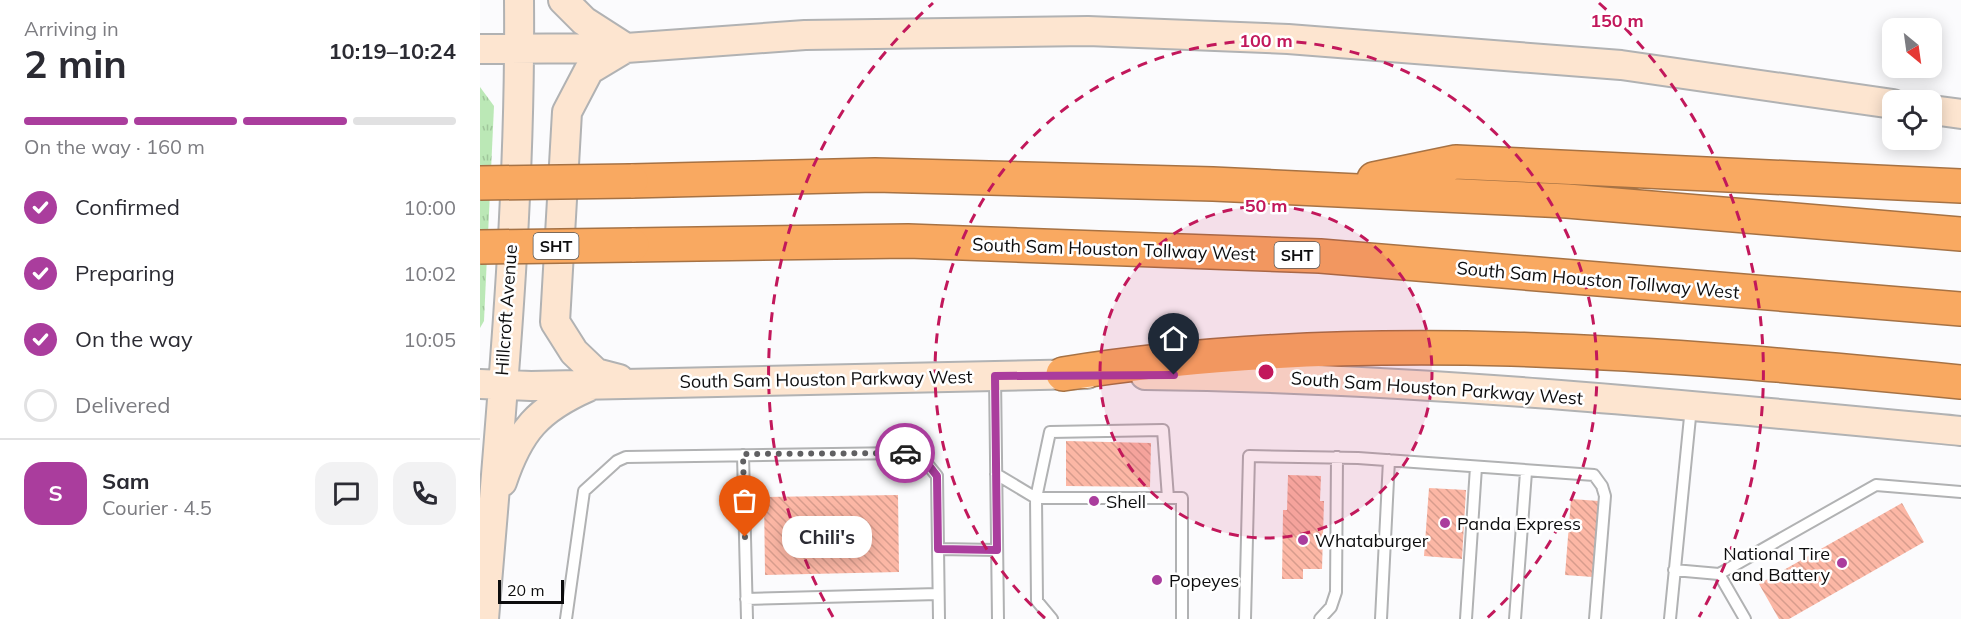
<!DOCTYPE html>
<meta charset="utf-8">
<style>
:root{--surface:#fff;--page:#f2f2f3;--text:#2b2b33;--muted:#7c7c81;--line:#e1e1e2;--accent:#aa3d9d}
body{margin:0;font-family:Mulish,sans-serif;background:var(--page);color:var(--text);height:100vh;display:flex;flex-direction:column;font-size:22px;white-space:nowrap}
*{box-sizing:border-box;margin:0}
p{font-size:20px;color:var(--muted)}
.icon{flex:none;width:33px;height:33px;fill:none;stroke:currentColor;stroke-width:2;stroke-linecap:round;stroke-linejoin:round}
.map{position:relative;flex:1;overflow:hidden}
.details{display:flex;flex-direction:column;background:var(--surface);width:480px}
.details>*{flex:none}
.needle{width:39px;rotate:151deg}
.fabs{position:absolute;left:1402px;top:18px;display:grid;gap:12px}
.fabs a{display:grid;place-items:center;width:60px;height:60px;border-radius:12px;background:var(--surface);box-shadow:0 3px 15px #0003;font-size:30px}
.scale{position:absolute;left:18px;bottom:15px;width:66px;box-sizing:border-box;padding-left:6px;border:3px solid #0d0d0e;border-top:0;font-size:16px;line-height:21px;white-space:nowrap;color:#0d0d0e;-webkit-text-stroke:4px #fff;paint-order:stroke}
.pin{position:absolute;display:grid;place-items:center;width:51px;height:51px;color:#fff;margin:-62px -26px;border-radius:50% 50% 50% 0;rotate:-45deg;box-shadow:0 0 6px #0007}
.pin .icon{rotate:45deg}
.courier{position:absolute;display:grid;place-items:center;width:60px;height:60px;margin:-30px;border:4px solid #aa3d9d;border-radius:50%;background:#fff;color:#222;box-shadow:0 2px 8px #0007}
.bubble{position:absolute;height:42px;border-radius:18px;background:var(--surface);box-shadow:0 3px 15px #0003;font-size:20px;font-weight:700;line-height:42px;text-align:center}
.headline em{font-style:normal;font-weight:700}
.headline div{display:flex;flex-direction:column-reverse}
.headline{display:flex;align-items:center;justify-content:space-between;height:102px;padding:0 24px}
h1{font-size:39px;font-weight:700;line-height:45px}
.bar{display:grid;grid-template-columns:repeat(4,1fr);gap:9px 6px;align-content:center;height:72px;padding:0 24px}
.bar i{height:8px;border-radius:4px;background:var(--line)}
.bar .active{background:var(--accent)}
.bar p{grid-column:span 4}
.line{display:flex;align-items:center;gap:15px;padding:0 24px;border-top:2px solid var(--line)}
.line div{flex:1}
.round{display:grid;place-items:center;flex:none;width:63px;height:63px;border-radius:18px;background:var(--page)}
ol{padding:0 24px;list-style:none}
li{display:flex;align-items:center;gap:18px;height:66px}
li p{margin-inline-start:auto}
li .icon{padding:6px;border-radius:50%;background:var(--accent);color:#fff;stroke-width:4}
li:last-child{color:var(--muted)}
li i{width:33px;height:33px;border:3px solid var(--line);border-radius:50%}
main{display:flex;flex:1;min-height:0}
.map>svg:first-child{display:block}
</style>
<main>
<section class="details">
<div class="headline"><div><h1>2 min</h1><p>Arriving in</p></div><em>10:19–10:24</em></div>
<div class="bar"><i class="active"></i><i class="active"></i><i class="active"></i><i></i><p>On the way · 160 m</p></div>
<ol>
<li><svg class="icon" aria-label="check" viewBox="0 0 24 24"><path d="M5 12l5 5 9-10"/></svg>Confirmed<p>10:00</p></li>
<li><svg class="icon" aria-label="check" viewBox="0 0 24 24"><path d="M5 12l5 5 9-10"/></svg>Preparing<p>10:02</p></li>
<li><svg class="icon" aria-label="check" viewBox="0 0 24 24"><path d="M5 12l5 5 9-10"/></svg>On the way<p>10:05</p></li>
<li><i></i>Delivered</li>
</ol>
<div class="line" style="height:108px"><b class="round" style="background:var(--accent);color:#fff">S</b><div><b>Sam</b><p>Courier · 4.5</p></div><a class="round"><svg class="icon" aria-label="chat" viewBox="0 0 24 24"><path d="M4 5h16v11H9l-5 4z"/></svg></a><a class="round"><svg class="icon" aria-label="phone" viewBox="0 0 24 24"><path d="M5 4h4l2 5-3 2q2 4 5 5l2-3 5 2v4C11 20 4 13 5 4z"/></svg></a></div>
</section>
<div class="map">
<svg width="1481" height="619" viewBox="0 0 1481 619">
<defs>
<pattern id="grass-tufts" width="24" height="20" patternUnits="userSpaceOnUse" patternTransform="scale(1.5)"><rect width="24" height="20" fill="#bbe8b6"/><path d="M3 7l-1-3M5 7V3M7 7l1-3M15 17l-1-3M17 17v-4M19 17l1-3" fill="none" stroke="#a0c69b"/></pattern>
<pattern id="building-back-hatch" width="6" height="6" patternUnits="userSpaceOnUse" patternTransform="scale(1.5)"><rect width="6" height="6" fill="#fcb7a5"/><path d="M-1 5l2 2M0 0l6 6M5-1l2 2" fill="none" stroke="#d79c8d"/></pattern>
</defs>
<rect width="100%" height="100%" fill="#fbfbfd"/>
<path fill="url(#grass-tufts)" d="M 0,87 L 14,106 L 4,321 L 0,328 Z"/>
<path fill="url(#building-back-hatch)" d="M 586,441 L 671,443 L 670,487 L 586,486 Z
M 808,475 L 841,476 L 840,501 L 844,501 L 842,569 L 823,569 L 823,579 L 802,579 L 803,510 L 807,510 Z
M 949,488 L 986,490 L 982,559 L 944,556 Z
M 418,495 L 419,572 L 285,575 L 284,497 Z
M 1091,499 L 1119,501 L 1113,577 L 1085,575 Z
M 1422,503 L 1444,542 L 1309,619 L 1299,619 L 1279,584 Z"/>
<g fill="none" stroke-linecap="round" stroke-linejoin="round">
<g stroke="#b1b2b3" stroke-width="14">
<path id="lane" d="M 515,376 L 518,619
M 263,455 L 267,619
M 516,474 L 556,498 L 702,498 L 702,619
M 458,549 L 517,550
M 1194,570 L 1239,574 L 1396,485 L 1481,492
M 1239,574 L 1265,619
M 266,599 L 458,594
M 86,619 L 104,491 L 137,461 L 146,457 L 423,453 L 440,455 L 457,476 L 459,619
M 572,619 L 557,601 L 556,498 L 570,432 L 683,430 L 688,498
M 765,619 L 769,456 L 878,458 L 1114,475 L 1122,486 L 1125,496 L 1115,619
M 840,619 L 851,607 L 856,592 L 857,457
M 901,619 L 909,460
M 986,619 L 996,467
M 1035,619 L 1046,472
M 1190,619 L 1211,407"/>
</g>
<g stroke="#b1b2b3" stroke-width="32">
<path id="secondary" d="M 83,0 L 104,21 L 146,48
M 0,49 L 146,48 L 325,35 L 608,31 L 808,39 L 1141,65 L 1413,104
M 1452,110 L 1481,114
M 665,375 C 937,378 1210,405 1481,431
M 139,379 L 116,373 L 94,352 L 75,322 L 87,112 L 109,70 L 144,49
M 0,384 L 51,386 L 607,374
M 22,482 C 39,431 58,409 108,387
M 4,619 C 21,413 41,206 39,0"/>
</g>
<g stroke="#a67244" stroke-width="36">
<path id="highway" d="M 894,179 L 976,162 L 1481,186
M 151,181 L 395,175 L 733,184 L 1087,201 L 1481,234
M 152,245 L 428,241 L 840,256 L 1481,309
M 583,374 C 880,326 1183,353 1481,382"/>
</g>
<use href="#lane" stroke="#fff" stroke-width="10"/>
<use href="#secondary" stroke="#fde5d0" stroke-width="28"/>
<use href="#highway" stroke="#f9a961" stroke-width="33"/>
<g stroke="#a67244" stroke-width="36" stroke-linecap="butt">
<path id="highway-bridge" d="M 0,183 L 151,181
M 0,247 L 152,245"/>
</g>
<use href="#highway-bridge" stroke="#f9a961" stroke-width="33"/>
</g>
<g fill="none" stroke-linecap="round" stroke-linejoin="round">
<path stroke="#606062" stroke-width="6" stroke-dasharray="0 10.8" d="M 265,537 L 263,454 L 425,453"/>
<path stroke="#aa3d9d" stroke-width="8" d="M 425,453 L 440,454 L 457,476 L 458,549 L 517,550 L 515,376 L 694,375"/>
</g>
<circle cx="786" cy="372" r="166" fill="#c2185b" fill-opacity=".12"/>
<g fill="none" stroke="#c2185b" stroke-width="3" stroke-dasharray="10 8">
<circle cx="786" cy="372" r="166"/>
<path d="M565 618A331 331 0 1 1 1007 618"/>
<path d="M353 617A497 497 0 0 1 453 3M1119 3A497 497 0 0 1 1219 617"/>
</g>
<g fill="#aa3d9d" stroke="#fff" stroke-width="2">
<circle cx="614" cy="501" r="6"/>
<circle cx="965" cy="523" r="6"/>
<circle cx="823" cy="540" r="6"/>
<circle cx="1362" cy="563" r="6"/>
<circle cx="677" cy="580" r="6"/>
</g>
<g text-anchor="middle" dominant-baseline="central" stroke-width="5" stroke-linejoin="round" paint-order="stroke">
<g fill="#fff" stroke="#565656" stroke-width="1.5">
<rect x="53.5" y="233" width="45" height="26" rx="4.5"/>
<rect x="794.5" y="242" width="45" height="26" rx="4.5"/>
</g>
<g font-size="16" font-weight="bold" fill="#0d0d0e">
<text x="76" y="246">SHT</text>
<text x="817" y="255">SHT</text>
</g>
<g font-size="18" fill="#0d0d0e" stroke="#fff">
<text transform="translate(634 249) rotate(2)">South Sam Houston Tollway West</text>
<text transform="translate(1118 280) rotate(5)">South Sam Houston Tollway West</text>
<text transform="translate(26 310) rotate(-86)">Hillcroft Avenue</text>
<text transform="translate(346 379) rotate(-1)">South Sam Houston Parkway West</text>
<text transform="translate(957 388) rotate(4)">South Sam Houston Parkway West</text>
</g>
<g font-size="18" fill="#0d0d0e" stroke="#fff" text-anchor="start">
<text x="626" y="501">Shell</text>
<text x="977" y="523">Panda Express</text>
<text x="835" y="540">Whataburger</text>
<text x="1350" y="553" text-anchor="end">National Tire<tspan x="1350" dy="21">and Battery</tspan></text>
<text x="689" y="580">Popeyes</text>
</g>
</g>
<circle cx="786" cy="372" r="9" fill="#c2185b" stroke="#fff" stroke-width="3"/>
<g font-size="18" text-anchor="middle" font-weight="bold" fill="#c2185b" stroke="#fff" stroke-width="5" stroke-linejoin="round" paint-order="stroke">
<text x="1137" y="27">150 m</text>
<text x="786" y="47">100 m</text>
<text x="786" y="212">50 m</text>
</g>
</svg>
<div class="fabs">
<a><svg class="needle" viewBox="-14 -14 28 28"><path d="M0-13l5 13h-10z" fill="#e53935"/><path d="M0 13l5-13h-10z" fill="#7c7c81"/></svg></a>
<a><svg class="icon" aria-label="locate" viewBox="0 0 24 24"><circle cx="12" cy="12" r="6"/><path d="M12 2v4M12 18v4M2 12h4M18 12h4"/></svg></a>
</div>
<div class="scale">20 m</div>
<div class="pin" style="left:265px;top:537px;background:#ea580c"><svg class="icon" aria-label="bag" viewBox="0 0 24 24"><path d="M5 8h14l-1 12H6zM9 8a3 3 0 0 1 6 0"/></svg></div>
<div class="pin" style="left:694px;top:375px;background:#1f2937"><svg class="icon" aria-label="home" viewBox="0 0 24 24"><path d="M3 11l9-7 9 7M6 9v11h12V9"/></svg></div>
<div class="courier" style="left:425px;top:453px"><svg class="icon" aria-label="car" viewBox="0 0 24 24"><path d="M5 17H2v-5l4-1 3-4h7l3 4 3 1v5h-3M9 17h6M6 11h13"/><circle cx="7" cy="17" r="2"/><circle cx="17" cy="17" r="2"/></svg></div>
<div class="bubble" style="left:302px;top:516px;width:90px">Chili's</div>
</div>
</main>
